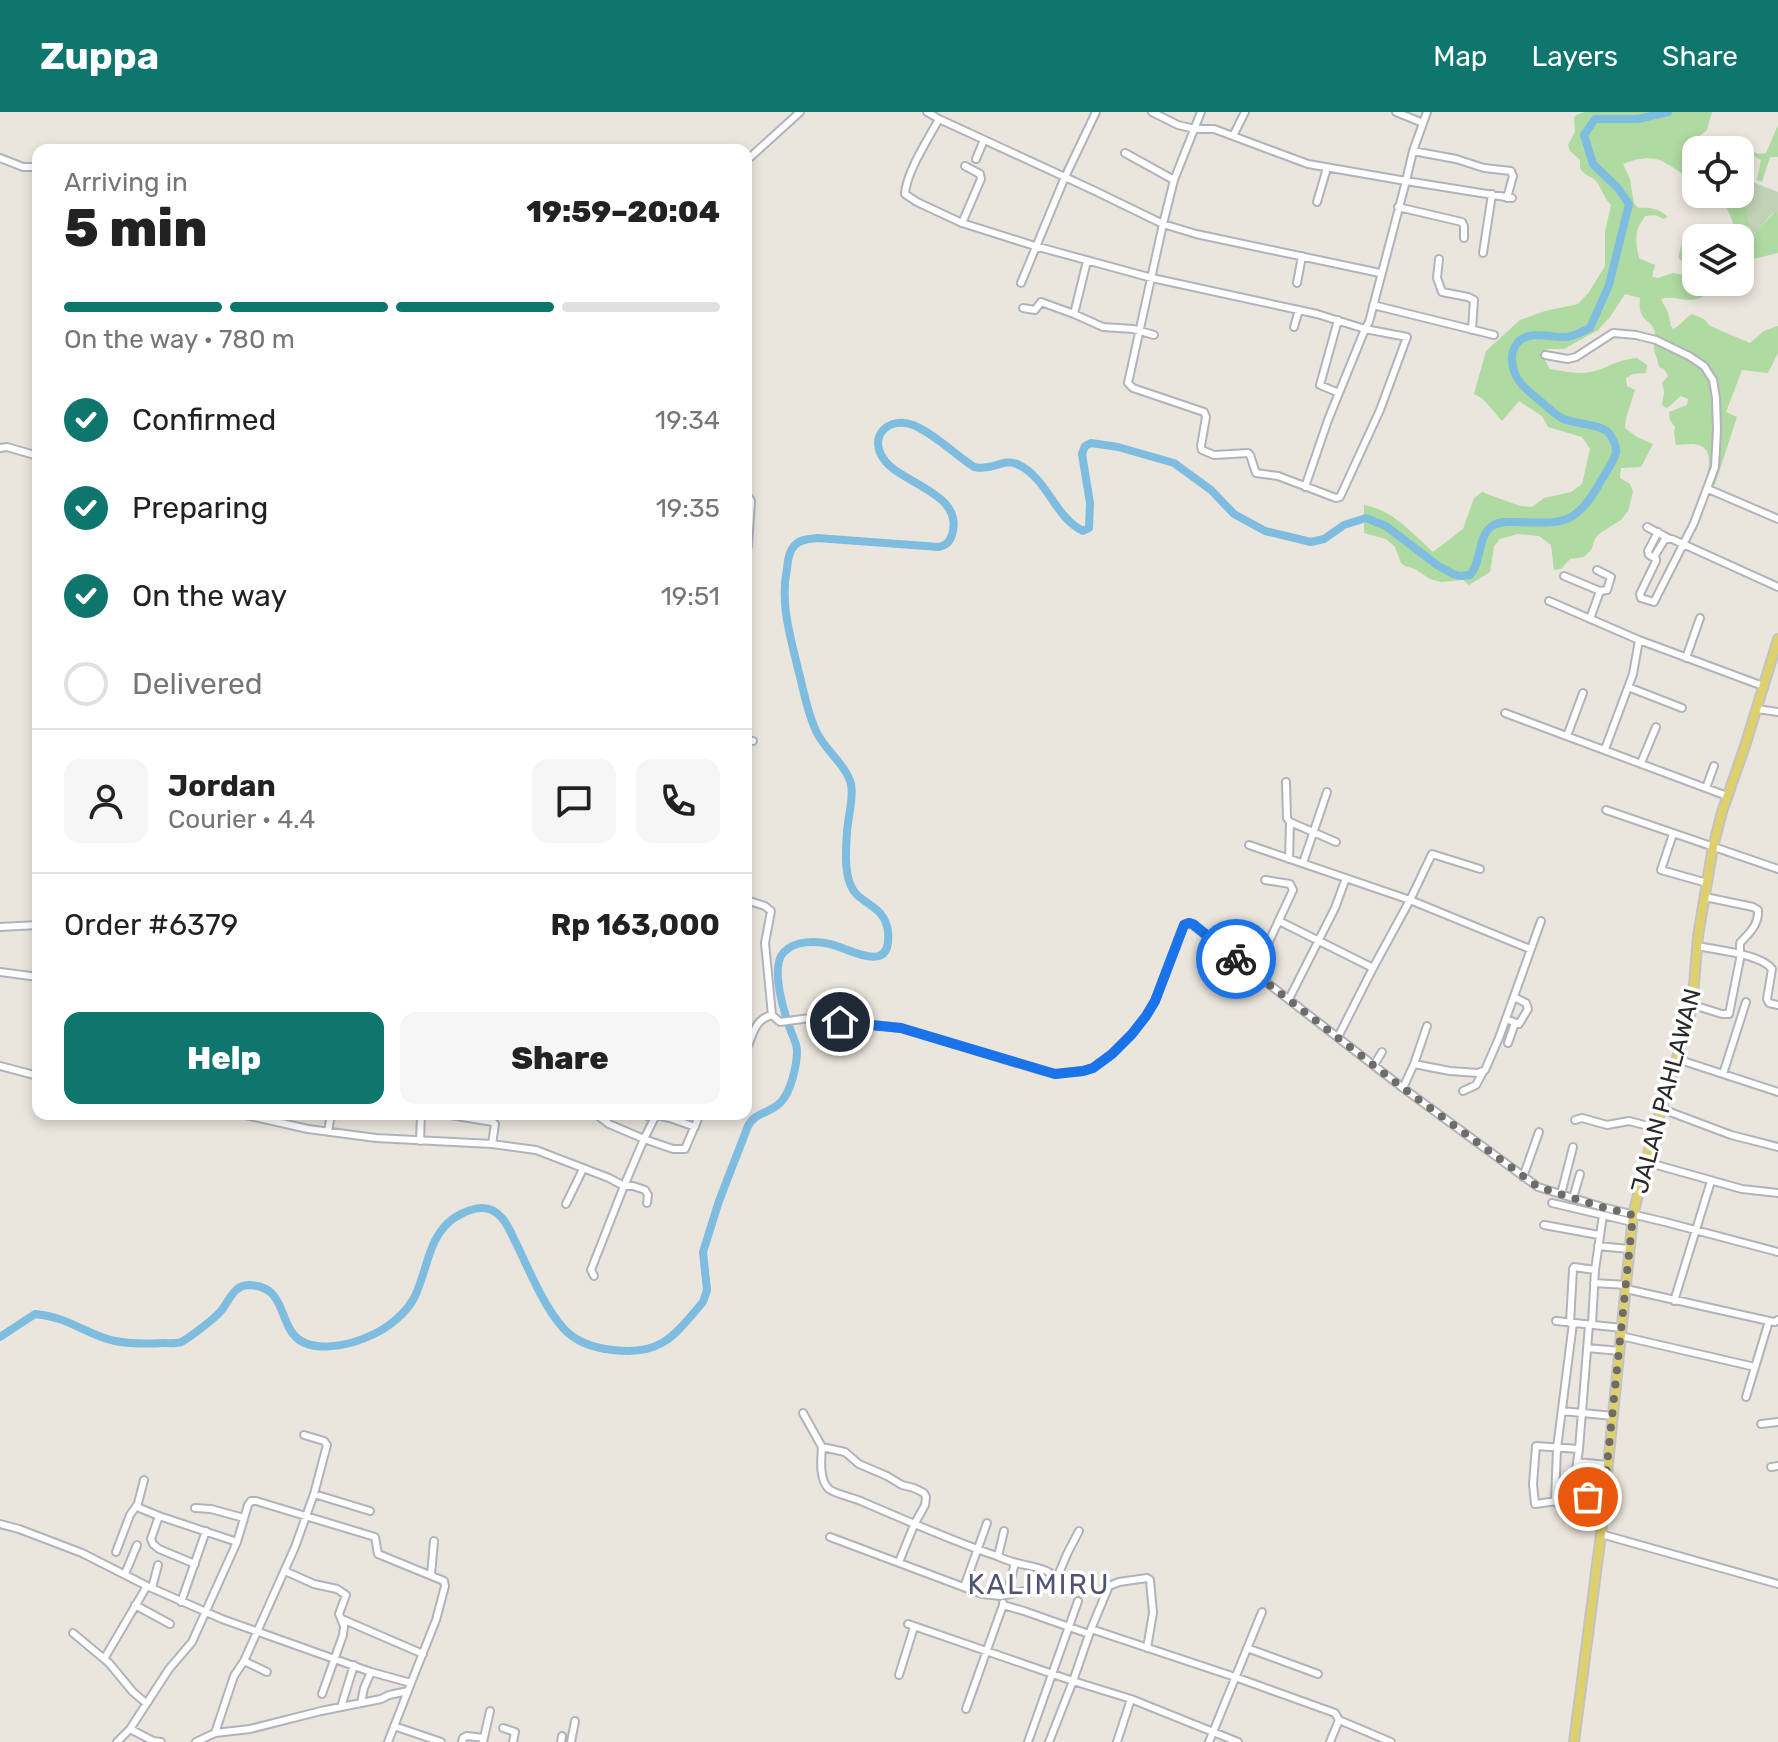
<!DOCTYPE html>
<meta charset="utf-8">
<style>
:root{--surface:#fff;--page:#f6f6f6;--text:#222;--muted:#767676;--line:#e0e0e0;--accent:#0f766e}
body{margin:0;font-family:Rubik,sans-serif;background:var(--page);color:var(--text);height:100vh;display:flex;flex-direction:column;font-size:30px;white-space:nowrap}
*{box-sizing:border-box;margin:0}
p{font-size:26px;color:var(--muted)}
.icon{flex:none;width:44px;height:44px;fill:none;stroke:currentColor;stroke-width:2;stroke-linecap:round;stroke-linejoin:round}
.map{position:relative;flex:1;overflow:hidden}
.panel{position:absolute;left:32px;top:32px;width:720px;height:976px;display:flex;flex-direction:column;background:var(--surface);border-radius:16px;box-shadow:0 4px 12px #0003}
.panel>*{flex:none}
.fabs{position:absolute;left:1682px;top:24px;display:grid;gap:16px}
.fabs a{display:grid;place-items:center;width:72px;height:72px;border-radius:16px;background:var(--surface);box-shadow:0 4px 12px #0003;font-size:40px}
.pin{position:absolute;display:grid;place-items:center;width:68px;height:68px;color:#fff;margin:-34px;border:4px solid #fff;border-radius:50%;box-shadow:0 2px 8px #0007}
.courier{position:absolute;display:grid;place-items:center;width:80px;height:80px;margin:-40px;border:6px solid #1a73e8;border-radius:50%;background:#fff;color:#222;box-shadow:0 2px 10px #0007}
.summary em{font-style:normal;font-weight:800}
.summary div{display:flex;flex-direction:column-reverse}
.summary{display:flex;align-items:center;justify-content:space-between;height:136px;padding:0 32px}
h1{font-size:52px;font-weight:800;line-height:60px}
.bar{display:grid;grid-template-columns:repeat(4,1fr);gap:12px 8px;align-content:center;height:96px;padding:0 32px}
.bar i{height:10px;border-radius:6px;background:var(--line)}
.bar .current{background:var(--accent)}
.bar p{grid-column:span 4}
.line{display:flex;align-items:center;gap:20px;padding:0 32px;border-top:2px solid var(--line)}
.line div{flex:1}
.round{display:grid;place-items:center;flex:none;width:84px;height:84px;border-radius:16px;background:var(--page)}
ol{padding:0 32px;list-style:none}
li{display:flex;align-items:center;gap:24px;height:88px}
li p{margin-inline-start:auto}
li .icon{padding:8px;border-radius:50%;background:var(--accent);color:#fff;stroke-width:4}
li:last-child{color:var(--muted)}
li i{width:44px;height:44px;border:4px solid var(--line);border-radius:50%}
.action{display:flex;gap:16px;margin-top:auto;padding:16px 32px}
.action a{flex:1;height:92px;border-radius:16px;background:var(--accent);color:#fff;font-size:32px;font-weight:800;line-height:92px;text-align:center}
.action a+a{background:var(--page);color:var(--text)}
header{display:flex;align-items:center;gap:48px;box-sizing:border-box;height:112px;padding:0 40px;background:var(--accent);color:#fff}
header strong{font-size:38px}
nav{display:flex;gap:44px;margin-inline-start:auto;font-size:28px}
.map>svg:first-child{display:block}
</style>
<header>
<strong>Zuppa</strong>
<nav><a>Map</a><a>Layers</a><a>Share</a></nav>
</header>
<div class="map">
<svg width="1778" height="1630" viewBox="0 0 1778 1630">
<rect width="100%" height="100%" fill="#eae6de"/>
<path fill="#afdaa1" d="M 1585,0 L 1712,0 L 1707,18 L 1692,30 L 1694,33 L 1709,31 L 1713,38 L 1696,38 L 1696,69 C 1665,55 1663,37 1623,52 L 1630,67 L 1634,92 L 1639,96 C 1651,95 1659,97 1668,105 L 1664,107 L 1655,103 L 1645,104 C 1634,120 1635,127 1639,146 L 1655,153 L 1652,165 L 1658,166 L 1673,161 L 1696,165 L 1696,170 L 1716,170 C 1710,175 1707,182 1702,185 C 1689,193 1674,182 1661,187 L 1668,200 L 1671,214 L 1673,217 C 1682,213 1684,206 1692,202 L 1704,207 L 1710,214 L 1750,231 L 1764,219 L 1778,214 L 1778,241 L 1768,261 L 1742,258 L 1726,300 L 1737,305 L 1715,373 L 1705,369 C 1709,357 1714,337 1698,333 C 1692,331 1682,333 1676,333 L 1674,320 L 1675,315 L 1670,308 L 1669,300 L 1687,293 L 1688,287 L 1681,284 C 1675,288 1672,294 1666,296 L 1662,293 L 1664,280 L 1662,271 L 1668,264 L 1664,257 L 1659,255 C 1658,248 1654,241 1654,235 C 1653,223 1657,233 1655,221 C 1653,206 1637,212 1640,186 L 1625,182 L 1610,205 L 1598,218 L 1564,237 L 1548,237 L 1540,240 L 1550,257 C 1567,260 1584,264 1601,257 C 1613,252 1623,247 1637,246 L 1647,253 L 1646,261 L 1633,262 L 1626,266 L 1627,274 L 1635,278 L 1626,306 L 1625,316 L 1637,325 L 1653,332 L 1641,355 L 1621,356 L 1620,366 L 1630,372 L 1633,380 L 1628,399 L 1621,408 L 1600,421 L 1595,427 L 1591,438 L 1584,445 L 1570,447 L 1561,457 L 1554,458 L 1551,433 L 1539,424 L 1518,422 L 1500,427 L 1494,434 L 1490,460 L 1469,473 L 1463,468 L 1441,470 L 1430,467 L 1415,457 L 1405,454 L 1401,451 L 1395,435 L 1386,427 L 1364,421 L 1364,393 C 1393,398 1412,421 1433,440 L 1463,417 L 1474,386 L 1482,380 L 1520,394 L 1532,395 L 1544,386 L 1571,380 L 1582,372 L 1590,337 L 1582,325 L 1548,315 L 1542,304 L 1519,289 L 1502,309 L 1483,287 L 1474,282 L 1486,239 L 1520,208 L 1545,199 L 1578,192 L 1589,180 L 1605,154 L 1605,120 L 1611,93 C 1604,86 1602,77 1596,69 C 1593,65 1587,64 1584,61 C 1579,57 1580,53 1580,48 L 1570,39 L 1568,33 L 1575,20 L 1574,6 L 1576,3 Z
M 1778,13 L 1778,45 L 1770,45 L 1762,70 L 1757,68 L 1761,48 L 1739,35 L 1750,38 L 1758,42 L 1766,41 Z
M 1740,80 L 1746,81 L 1750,119 L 1755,121 L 1774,101 L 1778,101 L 1778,141 L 1745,149 L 1740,153 L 1740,126 L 1733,126 L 1737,121 L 1727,96 L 1717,82 L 1740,82 Z
M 1686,118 L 1701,123 L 1701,126 L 1696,126 L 1687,151 L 1680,148 L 1678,145 Z"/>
<path fill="#c2d2b7" d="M 1740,65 L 1778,80 L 1778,101 L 1773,101 L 1755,121 L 1750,119 L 1746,82 L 1740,80 Z"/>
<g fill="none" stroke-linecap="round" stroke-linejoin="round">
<path stroke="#7ebce0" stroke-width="8" d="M 0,1225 L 35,1202 C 43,1203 51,1204 59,1207 C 78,1213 95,1225 115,1229 C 131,1232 148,1232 163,1231 C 169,1231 176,1232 181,1230 C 188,1227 215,1206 220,1200 C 229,1190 233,1173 249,1173 C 281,1174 279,1200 291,1219 C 307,1245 352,1233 374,1222 C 389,1215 406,1201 414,1186 C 428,1159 427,1125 454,1106 C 462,1101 471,1096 482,1096 C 490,1096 497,1100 502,1106 C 509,1114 512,1124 517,1133 C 530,1160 544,1195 564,1217 C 577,1231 594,1236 613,1238 C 661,1244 674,1224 703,1190 L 707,1178 L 703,1140 L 719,1089 L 748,1014 C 755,1000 771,1001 781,990 C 791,980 797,952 797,939 C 797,933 794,927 792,922 C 785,904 769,855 784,840 C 795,828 817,829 830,832 C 851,837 892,864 888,820 C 885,792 858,792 851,774 C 844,759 846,736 847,720 C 848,704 854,687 851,672 C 846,653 826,639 817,621 C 807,601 804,579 798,557 C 790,523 780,492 787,456 C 788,448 789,439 795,433 C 800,427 809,427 817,426 L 939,435 C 946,433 949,431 952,423 C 965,380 899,372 883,346 C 868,323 890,304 913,313 C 935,322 954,342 974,355 C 992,359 1004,346 1017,352 C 1048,366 1054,405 1083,419 L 1089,416 L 1090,391 L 1082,342 L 1085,334 L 1091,331 L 1118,335 L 1174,351 L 1211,378 L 1234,402 L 1265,419 L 1311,430 L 1324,427 L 1344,413 L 1366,406 L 1386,414 L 1437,453 L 1453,462 L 1460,464 L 1470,463 C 1482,450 1477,425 1492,414 C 1499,409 1508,410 1516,410 C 1559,411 1575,415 1598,374 C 1603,364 1613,352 1616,341 C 1617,334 1612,324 1607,319 C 1593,310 1573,313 1560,305 C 1555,302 1550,297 1545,293 C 1530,280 1511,269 1512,245 C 1512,240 1515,233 1519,229 C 1531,218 1553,226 1567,225 C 1575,224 1583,219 1590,216 L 1609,173 L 1629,92 L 1617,75 L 1593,52 L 1584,23 L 1595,7 L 1638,7 L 1668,0"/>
<g stroke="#b1b3bc" stroke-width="10">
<path id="minor" d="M 927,0 L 939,7 L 1093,78 L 1163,112 L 1196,122 L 1380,161
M 1152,0 L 1178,13 L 1195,17 L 1214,17 L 1308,52 L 1406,69 L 1413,39 L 1427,0
M 1201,0 L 1174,68 L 1163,112 L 1128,271 L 1133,276 L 1204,300 L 1206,305 L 1201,334 L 1202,338 L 1214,343 L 1248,341 L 1250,343 L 1256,361 L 1278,364 L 1336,386 L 1340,385 L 1380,298 L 1407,225 L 1365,217 L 1328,308 L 1305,375
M 1396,0 L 1423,11
M 939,7 C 928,27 906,61 905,82 L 917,90 L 962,111 L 1035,134 L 1152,166 L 1317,202 L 1365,217 L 1369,210 L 1406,69 L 1512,86
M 1233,24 L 1245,0
M 1413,39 L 1456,47 L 1484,56 L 1511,59 L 1513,64 L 1507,86
M 1125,41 L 1174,68
M 0,46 L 23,55 L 38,55
M 976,47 L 984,28
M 746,49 L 800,0
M 1317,90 L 1327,56
M 1398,95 L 1462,110 L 1464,114 L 1464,126
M 962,111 L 981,67 L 980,62 L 965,54
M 1483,141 L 1492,82
M 1439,147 L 1437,166 L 1442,180 L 1468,185 L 1474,188 L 1472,218
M 1087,149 L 1074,202 L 1103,215 L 1133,217 L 1154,223
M 1021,171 L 1065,65 L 1096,0
M 1297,171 L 1302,144
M 1373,193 L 1494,223
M 1023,196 L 1035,198 L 1041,190 L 1074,202
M 1338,208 L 1320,273 L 1339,281
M 1294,215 L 1299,198
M 1545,243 L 1568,247 L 1576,245 L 1613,221 L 1636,223 L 1656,228 L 1689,244 L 1704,254 L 1713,268 L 1716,286 L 1717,318 L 1715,355 L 1694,411 L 1654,490 L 1641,486 L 1640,482 L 1656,449 L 1656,447 L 1649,443 L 1648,439 L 1658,420
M 0,336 L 7,335 L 38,344
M 1708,377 L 1778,407
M 746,385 L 749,386 L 751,389 L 748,434 L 746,437
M 1647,415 L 1668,426
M 1654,445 L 1665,427 L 1672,427 L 1778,475
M 1597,458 L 1611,465 L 1607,478 L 1600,479
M 1564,464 L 1600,479 L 1590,507
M 1549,489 L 1639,528 L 1763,574
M 1686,546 L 1700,506
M 1628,575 L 1682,596
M 1757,597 L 1778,600
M 1505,601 L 1727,684
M 1567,624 L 1583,581
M 746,628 L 753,629
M 1605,637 L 1633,562 L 1639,528
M 1641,651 L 1656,615
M 1286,670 L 1287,706 L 1290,710
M 1706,676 L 1714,654
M 1606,698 L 1778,757
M 746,701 L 747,701
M 1673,722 L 1661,758 L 1707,771
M 1249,733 L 1410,788 L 1530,837
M 1289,747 L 1290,710 L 1336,730
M 1303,751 L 1327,680
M 746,788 L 765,794 L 771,799 L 765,831 L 772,903 L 780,910 L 810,906 L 901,916 L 1044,959 L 1055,962 L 1083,959 L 1093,956 L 1112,942 L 1132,922 L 1146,904 L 1155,889 L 1181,820 L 1184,813 L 1190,811 L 1403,976 L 1538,1075 L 1602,1095 L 1665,1110 L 1778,1140
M 1279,809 L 1373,856
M 0,815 L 38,813
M 1697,834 C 1716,838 1761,842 1772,857 L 1767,887 L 1769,891 L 1778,893
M 1252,859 L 1266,836 L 1293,778 L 1290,772 L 1265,768
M 0,860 L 38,865
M 1289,887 L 1335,796 L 1346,766
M 1693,893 L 1722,902 L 1729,902 L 1740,847 L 1740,831 C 1749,821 1759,813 1758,798 L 1753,795 L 1705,785
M 1506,907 L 1519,912 L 1528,897 L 1526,891 L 1514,885
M 1427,914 L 1414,952 L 1450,959 L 1478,961 L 1485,958 L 1499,926 L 1541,809
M 1338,925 L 1373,856 L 1410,788 L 1432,742 L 1480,757
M 1508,931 L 1515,911
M 746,938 C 753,924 754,907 772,903
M 1677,947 L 1778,980
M 1374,953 L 1382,940
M 0,954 L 38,964
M 1723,962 L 1746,890
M 1403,976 L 1414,952
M 1463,979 L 1476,973 L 1483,960
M 1662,997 L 1731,1023 L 1778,1035
M 241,1002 L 308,1017 L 376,1026 L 492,1032 L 536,1038 L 609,1066 L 624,1074 L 644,1027 L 673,1037 L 685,1037 L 700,1002
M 444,1002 L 493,1010 L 495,1012 L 492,1032
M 596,1002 L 609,1012 L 644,1027 L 656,1003 L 670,1006 L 695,1015
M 642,1002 L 653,1006
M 1575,1008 L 1582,1006 L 1607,1013 L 1629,1009 L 1656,1016
M 328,1020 L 331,1002
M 420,1029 L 421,1002
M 1646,1050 L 1742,1077 L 1778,1081
M 1523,1065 L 1539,1020
M 1561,1082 L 1573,1035
M 1573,1086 L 1580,1062
M 1552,1091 L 1632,1110
M 566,1092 L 583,1057
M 1544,1113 L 1599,1123
M 1598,1134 L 1629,1137
M 594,1164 L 591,1158 L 624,1074 L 633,1074 L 645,1078 L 648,1083 L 647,1091
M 1594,1171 L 1626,1173
M 1626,1177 L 1769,1209 L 1775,1210 L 1778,1208
M 1674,1189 L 1711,1069
M 1556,1209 L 1622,1216
M 1570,1211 L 1573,1157 L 1574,1155 L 1595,1158
M 1589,1213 L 1579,1337 L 1572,1387 L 1604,1382
M 1592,1213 L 1595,1158 L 1603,1103
M 1621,1224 L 1755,1255
M 1587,1236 L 1620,1239
M 1746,1285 L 1769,1209
M 1562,1299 L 1613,1304
M 803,1301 L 822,1335 L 845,1340 L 859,1352 L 887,1364 L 902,1373 L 914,1376 L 924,1381 L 926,1385 L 925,1393 L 914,1413 L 899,1450
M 1761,1312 L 1778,1310
M 822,1335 C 821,1347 819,1368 829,1377 C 835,1382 855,1386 863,1390 C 905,1408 946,1426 988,1441 C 998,1444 1007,1449 1017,1451 C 1031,1455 1046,1455 1056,1466
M 1577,1350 L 1607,1353
M 1771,1355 L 1778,1354
M 314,1382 L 370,1399
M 1572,1387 L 1535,1392 L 1533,1372 L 1536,1334 L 1579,1337
M 1555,1390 L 1557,1336 L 1573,1211
M 195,1396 L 211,1397 L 244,1406
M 159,1404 L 151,1427 L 153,1432 L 159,1437 L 195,1452
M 0,1412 L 19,1417 L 82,1441 L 147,1474 L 222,1507 L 371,1560 L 411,1571 L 388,1630
M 1601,1422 L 1778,1472
M 830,1425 L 982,1482 L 1001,1484 L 1054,1473 L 1067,1442 L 1079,1419
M 237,1430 L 248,1393 L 251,1389 L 256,1389 L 375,1425 L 378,1442 L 444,1469 L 445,1474 L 436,1508 L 411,1571
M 116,1440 L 130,1403 L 137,1393
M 998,1444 L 1004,1419
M 285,1459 L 314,1472 L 337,1477 L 346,1483 L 339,1502 L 344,1514 L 343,1523 L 322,1582
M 125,1462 L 137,1433
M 431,1463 L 434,1429
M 964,1475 L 987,1411
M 152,1476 L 158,1453
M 1007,1482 L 1015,1451
M 181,1490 L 206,1419
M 1003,1491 L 1003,1493 L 1024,1499 L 1089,1522
M 135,1493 L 170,1512
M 342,1507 L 423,1542
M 908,1512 L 1073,1569 L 1091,1517 L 1109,1474 L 1119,1470 L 1147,1466 L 1150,1468 L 1153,1501 L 1147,1536
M 1091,1517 L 1235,1565 L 1335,1601 L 1339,1608 L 1330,1630
M 73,1521 L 109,1551 L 133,1580 L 146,1591
M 1247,1536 L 1318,1562
M 104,1547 L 147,1474
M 244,1549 L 267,1560
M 899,1563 L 914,1515
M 361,1591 L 364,1576 L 371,1560
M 341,1595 L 354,1553
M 966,1597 L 1003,1493
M 1339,1608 L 1391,1630
M 394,1614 L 441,1630
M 503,1616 L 515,1620 L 513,1630
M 130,1617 L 153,1629 L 161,1630
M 215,1621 L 234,1564 L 244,1549 L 295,1435 L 314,1382 L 327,1333 L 324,1329 L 304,1323
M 117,1630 L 130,1617 L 169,1557 L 192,1530 L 237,1430 L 159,1404 L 137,1395 L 144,1368
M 196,1630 L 215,1621 L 250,1617 L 321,1599 L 381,1587 L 389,1583 L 408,1579
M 462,1630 L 463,1626 L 467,1624 L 484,1626
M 483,1630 L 490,1599
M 561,1630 L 562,1624
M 571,1630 L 575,1609
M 1028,1630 L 1078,1489
M 1049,1630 L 1073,1569 L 1131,1587 L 1238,1630
M 1117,1630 L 1131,1587
M 1209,1630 L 1262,1500"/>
</g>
<g stroke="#c3c3c3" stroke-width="12">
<path id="major" d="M 1574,1630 L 1601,1422 L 1633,1103 L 1649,1038 L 1692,896 L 1698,824 L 1713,735 L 1722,700 L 1745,634 L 1778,527"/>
</g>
<use href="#minor" stroke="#fff" stroke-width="6"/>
<use href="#major" stroke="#dfd06e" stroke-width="8"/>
</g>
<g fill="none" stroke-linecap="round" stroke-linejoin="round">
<path stroke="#6d6c69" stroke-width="8" stroke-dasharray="0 14.4" d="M 1236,847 L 1403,976 L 1538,1075 L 1602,1095 L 1633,1103 L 1604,1382 L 1588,1385"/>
<path stroke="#1a73e8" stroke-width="10" d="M 840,910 L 901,916 L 1055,962 L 1083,959 L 1093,956 L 1112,942 L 1132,922 L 1146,904 L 1155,889 L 1184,813 L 1189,811 L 1193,812 L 1236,847"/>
</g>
<g text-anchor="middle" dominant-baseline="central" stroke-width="7" stroke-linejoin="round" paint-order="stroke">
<g font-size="24" fill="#2a2a2a" stroke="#fff">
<text transform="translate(1666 979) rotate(-75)">JALAN PAHLAWAN</text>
</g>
<g font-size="28" letter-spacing="2" fill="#505375" stroke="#fff">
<text x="1039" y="1472">KALIMIRU</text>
</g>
</g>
</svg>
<div class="fabs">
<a><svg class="icon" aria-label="locate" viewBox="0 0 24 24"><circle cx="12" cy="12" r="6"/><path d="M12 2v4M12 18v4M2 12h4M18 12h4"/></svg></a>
<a><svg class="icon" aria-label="layers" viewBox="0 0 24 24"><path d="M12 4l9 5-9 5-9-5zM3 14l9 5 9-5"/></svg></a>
</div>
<div class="pin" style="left:1588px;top:1385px;background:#ea580c"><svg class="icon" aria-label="bag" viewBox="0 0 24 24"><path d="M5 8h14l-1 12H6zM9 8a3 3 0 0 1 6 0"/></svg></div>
<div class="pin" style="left:840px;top:910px;background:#1f2937"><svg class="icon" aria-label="home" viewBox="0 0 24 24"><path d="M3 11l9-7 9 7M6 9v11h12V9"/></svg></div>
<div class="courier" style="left:1236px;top:847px"><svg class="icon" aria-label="bike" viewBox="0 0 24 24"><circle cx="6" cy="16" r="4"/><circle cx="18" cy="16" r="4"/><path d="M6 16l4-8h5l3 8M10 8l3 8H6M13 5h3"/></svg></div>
<section class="panel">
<div class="summary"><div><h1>5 min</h1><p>Arriving in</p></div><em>19:59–20:04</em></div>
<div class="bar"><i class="current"></i><i class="current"></i><i class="current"></i><i></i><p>On the way · 780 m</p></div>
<ol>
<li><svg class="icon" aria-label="check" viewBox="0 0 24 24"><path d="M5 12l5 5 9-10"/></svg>Confirmed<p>19:34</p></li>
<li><svg class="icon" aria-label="check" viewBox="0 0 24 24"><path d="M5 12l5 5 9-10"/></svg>Preparing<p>19:35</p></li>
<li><svg class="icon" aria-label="check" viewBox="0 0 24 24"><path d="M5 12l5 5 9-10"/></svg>On the way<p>19:51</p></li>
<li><i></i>Delivered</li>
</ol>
<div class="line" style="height:144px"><a class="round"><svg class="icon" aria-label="person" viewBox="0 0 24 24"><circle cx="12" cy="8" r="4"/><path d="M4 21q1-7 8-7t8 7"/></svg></a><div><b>Jordan</b><p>Courier · 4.4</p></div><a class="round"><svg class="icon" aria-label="chat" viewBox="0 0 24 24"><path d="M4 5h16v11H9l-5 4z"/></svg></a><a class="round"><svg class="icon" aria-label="phone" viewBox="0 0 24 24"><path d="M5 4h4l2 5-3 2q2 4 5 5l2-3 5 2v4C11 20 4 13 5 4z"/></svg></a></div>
<div class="line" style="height:104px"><div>Order #6379</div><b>Rp 163,000</b></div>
<div class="action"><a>Help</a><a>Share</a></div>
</section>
</div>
